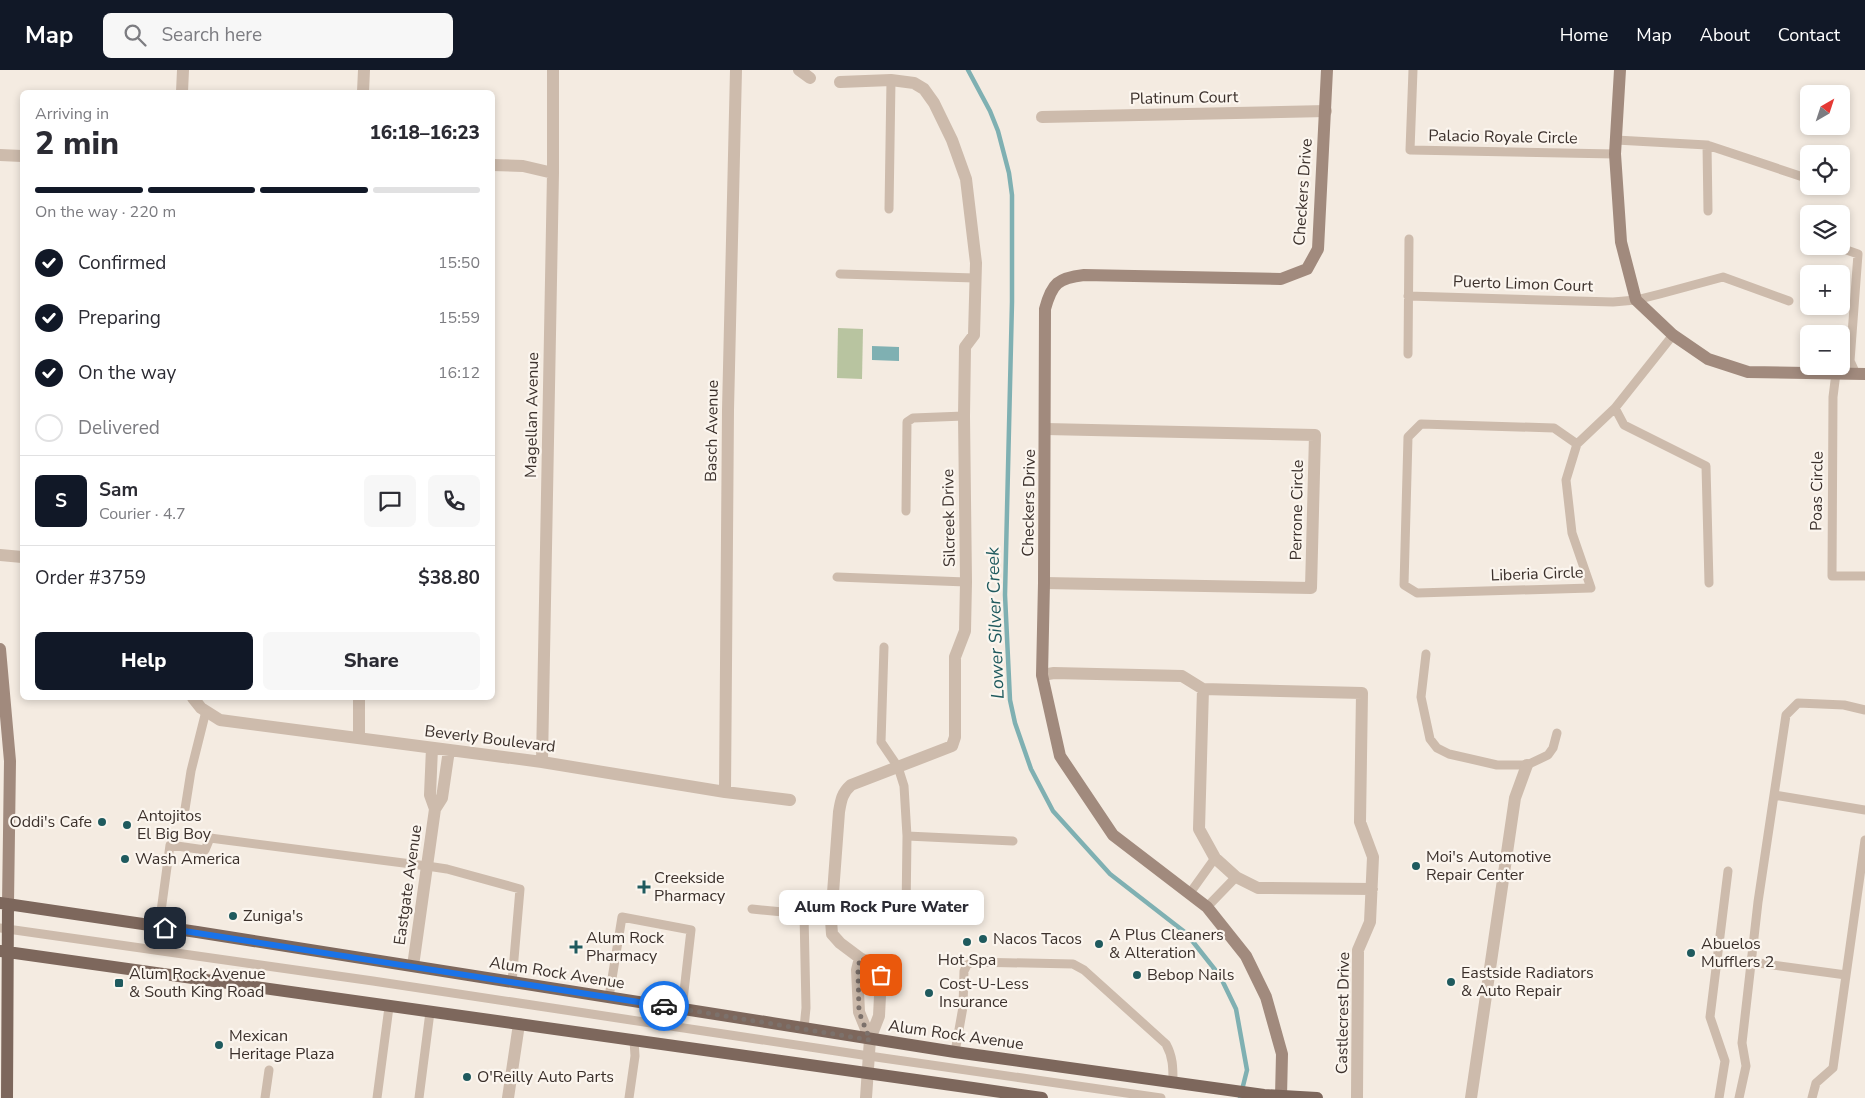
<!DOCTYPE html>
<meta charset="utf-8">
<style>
:root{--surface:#fff;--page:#f7f7f7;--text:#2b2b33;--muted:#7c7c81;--line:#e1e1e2;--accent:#111827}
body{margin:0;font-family:"Nunito Sans",sans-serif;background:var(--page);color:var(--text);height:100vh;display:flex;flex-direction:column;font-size:19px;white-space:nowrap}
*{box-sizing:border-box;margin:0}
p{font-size:16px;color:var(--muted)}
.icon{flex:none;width:28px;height:28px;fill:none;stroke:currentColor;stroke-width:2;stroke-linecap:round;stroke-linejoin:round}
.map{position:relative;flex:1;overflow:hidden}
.drawer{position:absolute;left:20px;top:20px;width:475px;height:610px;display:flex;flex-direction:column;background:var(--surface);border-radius:8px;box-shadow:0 2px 8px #0003}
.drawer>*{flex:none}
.needle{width:32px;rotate:39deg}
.fabs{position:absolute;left:1800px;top:15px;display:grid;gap:10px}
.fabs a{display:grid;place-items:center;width:50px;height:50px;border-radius:8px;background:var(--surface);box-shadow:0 2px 8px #0003;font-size:25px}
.pin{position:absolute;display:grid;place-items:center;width:42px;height:42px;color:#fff;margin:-21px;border-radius:10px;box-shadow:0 2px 8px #0006}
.courier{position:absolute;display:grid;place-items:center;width:50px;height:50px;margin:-25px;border:4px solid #1a73e8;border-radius:50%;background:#fff;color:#222;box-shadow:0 1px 6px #0007}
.bubble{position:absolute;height:35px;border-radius:8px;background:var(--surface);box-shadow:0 2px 8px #0003;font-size:16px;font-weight:800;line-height:35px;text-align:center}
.summary em{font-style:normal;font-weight:800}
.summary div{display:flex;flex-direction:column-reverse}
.summary{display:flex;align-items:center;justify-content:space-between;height:85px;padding:0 15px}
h1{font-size:32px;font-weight:800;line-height:38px}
.bar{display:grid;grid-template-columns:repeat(4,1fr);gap:8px 5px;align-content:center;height:60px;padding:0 15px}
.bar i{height:6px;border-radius:4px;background:var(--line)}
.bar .selected{background:var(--accent)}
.bar p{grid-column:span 4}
.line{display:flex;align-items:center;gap:12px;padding:0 15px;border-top:1px solid var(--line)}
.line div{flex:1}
.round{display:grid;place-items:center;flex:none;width:52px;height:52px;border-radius:8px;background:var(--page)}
ol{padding:0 15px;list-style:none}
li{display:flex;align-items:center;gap:15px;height:55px}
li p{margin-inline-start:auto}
li .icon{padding:5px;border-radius:50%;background:var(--accent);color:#fff;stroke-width:4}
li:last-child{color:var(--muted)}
li i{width:28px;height:28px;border:2px solid var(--line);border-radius:50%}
.primary-button{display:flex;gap:10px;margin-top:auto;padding:10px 15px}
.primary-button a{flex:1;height:58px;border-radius:8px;background:var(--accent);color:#fff;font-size:20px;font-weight:800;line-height:58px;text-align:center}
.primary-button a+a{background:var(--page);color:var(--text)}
header{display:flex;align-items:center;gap:30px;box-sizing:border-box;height:70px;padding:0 25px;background:var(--accent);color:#fff}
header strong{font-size:24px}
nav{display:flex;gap:28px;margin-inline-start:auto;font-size:18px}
.search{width:350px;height:45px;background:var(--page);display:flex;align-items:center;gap:12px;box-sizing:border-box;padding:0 18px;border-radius:8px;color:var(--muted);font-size:19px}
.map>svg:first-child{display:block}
</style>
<header>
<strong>Map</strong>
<div class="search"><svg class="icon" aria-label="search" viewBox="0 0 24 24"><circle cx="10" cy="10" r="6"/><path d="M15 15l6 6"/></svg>Search here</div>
<nav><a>Home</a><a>Map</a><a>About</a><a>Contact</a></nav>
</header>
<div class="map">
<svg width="1865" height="1028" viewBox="0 0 1865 1028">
<rect width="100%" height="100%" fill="#f4ebe1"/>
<path fill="#b8c4a0" d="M 838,258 L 863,259 L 862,309 L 837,308 Z"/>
<path fill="#7fb0b2" d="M 872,276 L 899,277 L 899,291 L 872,290 Z"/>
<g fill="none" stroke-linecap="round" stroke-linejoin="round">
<path stroke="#7fb0b2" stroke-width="4.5" d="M 968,0 L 990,41 L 998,61 L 1009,103 L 1012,125 L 1012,232 L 1005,525 L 1010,630 L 1015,653 L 1031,699 L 1053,741 L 1110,804 L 1186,863 L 1220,906 L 1236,939 L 1247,1000 L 1240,1028"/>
<path stroke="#cdbbac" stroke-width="9" d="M 1413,0 L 1410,80 L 1615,84
M 1616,70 L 1707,75 L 1708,141
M 1707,75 L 1809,109
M 889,139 L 891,10
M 1835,176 L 1858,184 L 1850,291 L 1856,304
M 840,204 L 975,208
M 1408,226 L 1613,232 L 1636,230 L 1660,224 L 1723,207 L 1789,231
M 1408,284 L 1409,169
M 1836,303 L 1833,327 L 1832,506 L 1865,506
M 1615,338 L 1624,355 L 1706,396 L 1709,513
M 1421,354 L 1554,358 L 1577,374 L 1566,410 L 1572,463 L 1591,518 L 1417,523 L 1404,515 L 1408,367 Z
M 1577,374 L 1615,338 L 1673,265
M 906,441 L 907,352 L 913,348 L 964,346
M 837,507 L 966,512
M 884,577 L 881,672 L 898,697 L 904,716 L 907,766 L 906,843
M 1426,584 L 1421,627 L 1430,669 L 1437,678 L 1449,684 L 1497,695 L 1527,695 L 1548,685 L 1553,678 L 1557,663
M 1774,725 L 1786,645 L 1798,633 L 1844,635 L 1865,640
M 185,739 L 191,701 L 206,641
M 907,766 L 1013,771
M 1190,823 L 1215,788
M 1207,837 L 1236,807
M 752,839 L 804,844 L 806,938 L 804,958
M 159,856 L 170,775 L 205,780 L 210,768 L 427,796 L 447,799 L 520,819 L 512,912
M 0,858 L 373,911 L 869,986 L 1161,1028
M 1751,892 L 1846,905
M 609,927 L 622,847 L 691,860 L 682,939
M 955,982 L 963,937 L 964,901 L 967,895 L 972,892 L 1073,894 L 1084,900 L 1166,974 C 1173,987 1173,997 1173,1012
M 265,1028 L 269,1000
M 377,1028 L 389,937
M 419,1028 L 430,942
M 629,1028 L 635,986 L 634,970
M 1719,1028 L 1725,991 L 1710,947 L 1728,801
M 1739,1028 L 1746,996 L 1742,973 L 1758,832 L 1774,725 L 1865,740
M 1812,1028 L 1816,1013 L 1833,998 L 1865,770"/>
<path stroke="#cdbbac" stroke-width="12" d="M 799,0 L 810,8
M 840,12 L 891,10 L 914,13 L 924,19 L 934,33 L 952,70 L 966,109 L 976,193 L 974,265 L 965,277 L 964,346 L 966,512 L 965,561 L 955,587 L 955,667 L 952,676 L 851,715 C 842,723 841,730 839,742 L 831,850 L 832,864 L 840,873 L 860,888 L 876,896 L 881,905 L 879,946 L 870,969 L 866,1028
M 182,22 L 183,0
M 363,22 L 364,0
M 1042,47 L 1326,41
M 0,85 L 22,86
M 492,95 L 523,96 L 553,103
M 0,485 L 22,487
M 1044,513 L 1311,518 L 1315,365 L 1046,359
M 1042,605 L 1054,603 L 1182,606 L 1203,619 L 1362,623 L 1360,752 L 1373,787 L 1370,852 L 1358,880 L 1357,1028
M 1203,619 L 1199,759 L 1215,788 L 1236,807 L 1258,818 L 1372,819
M 193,628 L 201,638 L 220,650 L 542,692 L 725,722 L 790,730
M 359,668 L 359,628
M 432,678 L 430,725 L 435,739
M 542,692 L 553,103 L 553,0
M 725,722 L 728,340 L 736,0
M 860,888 L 857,900 L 859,942 L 870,969
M 413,896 L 435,739 L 442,728 L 449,680
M 508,1028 L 519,954
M 1471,1028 L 1515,728 L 1527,695"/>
<path stroke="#a18a7d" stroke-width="12" d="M 1620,0 L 1615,84 L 1621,172 L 1636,230 L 1673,265 L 1708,289 L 1748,302 L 1865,304
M 0,579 L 10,691 L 8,834
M 1281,1026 L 1282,984 L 1266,927 L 1246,886 L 1207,837 L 1113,765 L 1060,686 L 1042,605 L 1044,513 L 1045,239 C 1052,213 1058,208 1084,205 L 1281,209 L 1307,199 L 1318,179 L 1327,0"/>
<path stroke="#7d675c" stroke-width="12" d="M 0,833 L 197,862 L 955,982 L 1264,1025 L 1317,1028
M 0,881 C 347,933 695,977 1042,1028
M 7,1028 L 8,834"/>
</g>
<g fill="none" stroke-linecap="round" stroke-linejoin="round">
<path stroke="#7c716b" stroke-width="5" stroke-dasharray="0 9" d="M 664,936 L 870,970 L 859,942 L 858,900 L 860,888 L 876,896 L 881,905"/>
<path stroke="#1a73e8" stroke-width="6" d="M 165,858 L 664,936"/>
</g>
<g fill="#1f5a5e" stroke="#fbf5ee" stroke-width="2">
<circle cx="102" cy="752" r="5"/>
<circle cx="127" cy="755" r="5"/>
<circle cx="125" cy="789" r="5"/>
<circle cx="1416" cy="796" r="5"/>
<path d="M641.5 809.5h5v5h5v5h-5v5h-5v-5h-5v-5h5z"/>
<circle cx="233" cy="846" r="5"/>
<circle cx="983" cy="869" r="5"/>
<circle cx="967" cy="872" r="5"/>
<circle cx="1099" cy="874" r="5"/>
<path d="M573.5 869.5h5v5h5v5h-5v5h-5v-5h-5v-5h5z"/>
<circle cx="1691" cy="883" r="5"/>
<circle cx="1137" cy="905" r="5"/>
<circle cx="1451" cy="912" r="5"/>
<rect x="114" y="908" width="10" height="10" rx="2.5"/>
<circle cx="929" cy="923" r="5"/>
<circle cx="219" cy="975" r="5"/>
<circle cx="467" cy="1007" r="5"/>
</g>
<g text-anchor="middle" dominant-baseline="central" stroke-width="4.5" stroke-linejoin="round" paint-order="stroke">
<g font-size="16" fill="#3b302b" stroke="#fbf5ee">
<text transform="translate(1184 28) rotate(-1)">Platinum Court</text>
<text transform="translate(1503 67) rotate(1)">Palacio Royale Circle</text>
<text transform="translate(1303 122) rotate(-86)">Checkers Drive</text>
<text transform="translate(1523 214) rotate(2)">Puerto Limon Court</text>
<text transform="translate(532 345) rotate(-89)">Magellan Avenue</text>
<text transform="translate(712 361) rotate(-89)">Basch Avenue</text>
<text transform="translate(1817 421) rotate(-89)">Poas Circle</text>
<text transform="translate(1029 433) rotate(-89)">Checkers Drive</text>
<text transform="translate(1297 440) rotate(-89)">Perrone Circle</text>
<text transform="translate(949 448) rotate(-91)">Silcreek Drive</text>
<text transform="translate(1537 504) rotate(-2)">Liberia Circle</text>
<text transform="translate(490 669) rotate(7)">Beverly Boulevard</text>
<text transform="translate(408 815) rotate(-82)">Eastgate Avenue</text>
<text transform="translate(557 903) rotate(9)">Alum Rock Avenue</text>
<text transform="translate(1343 943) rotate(-89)">Castlecrest Drive</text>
<text transform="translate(956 965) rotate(8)">Alum Rock Avenue</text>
</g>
<g font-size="16" fill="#3b302b" stroke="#fbf5ee" text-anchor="start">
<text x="137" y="746">Antojitos<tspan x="137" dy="18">El Big Boy</tspan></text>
<text x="92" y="752" text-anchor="end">Oddi's Cafe</text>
<text x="1426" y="787">Moi's Automotive<tspan x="1426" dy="18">Repair Center</tspan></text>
<text x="135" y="789">Wash America</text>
<text x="654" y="808">Creekside<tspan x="654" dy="18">Pharmacy</tspan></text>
<text x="243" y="846">Zuniga's</text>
<text x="1109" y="865">A Plus Cleaners<tspan x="1109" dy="18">&amp; Alteration</tspan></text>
<text x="586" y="868">Alum Rock<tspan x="586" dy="18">Pharmacy</tspan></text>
<text x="993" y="869">Nacos Tacos</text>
<text x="1701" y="874">Abuelos<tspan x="1701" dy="18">Mufflers 2</tspan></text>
<text x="967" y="890" text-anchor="middle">Hot Spa</text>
<text x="1461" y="903">Eastside Radiators<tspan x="1461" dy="18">&amp; Auto Repair</tspan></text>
<text x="129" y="904">Alum Rock Avenue<tspan x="129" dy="18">&amp; South King Road</tspan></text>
<text x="1147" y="905">Bebop Nails</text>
<text x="939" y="914">Cost-U-Less<tspan x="939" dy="18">Insurance</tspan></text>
<text x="229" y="966">Mexican<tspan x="229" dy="18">Heritage Plaza</tspan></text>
<text x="477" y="1007">O'Reilly Auto Parts</text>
</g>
<g font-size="18" font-style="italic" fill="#1f5a5e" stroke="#fbf5ee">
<text transform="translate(995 553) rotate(-92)">Lower Silver Creek</text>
</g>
</g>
</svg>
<div class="fabs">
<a><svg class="needle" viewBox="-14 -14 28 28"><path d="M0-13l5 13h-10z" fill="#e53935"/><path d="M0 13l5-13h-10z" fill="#7c7c81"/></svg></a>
<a><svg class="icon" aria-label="locate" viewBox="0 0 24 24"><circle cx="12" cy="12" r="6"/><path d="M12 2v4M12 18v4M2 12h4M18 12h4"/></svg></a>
<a><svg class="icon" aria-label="layers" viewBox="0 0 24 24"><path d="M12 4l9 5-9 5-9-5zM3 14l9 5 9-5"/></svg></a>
<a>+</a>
<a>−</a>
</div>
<div class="pin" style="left:881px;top:905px;background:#ea580c"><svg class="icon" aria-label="bag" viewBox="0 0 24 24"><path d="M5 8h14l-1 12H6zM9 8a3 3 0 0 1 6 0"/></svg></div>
<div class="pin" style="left:165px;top:858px;background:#1f2937"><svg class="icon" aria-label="home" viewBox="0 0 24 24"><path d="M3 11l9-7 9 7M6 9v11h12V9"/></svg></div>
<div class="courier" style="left:664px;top:936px"><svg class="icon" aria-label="car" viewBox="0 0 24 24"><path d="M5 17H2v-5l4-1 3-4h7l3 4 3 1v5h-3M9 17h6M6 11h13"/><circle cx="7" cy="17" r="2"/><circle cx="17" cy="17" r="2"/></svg></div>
<div class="bubble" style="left:779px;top:820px;width:205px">Alum Rock Pure Water</div>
<section class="drawer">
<div class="summary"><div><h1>2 min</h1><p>Arriving in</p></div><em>16:18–16:23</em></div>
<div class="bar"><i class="selected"></i><i class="selected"></i><i class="selected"></i><i></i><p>On the way · 220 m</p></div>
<ol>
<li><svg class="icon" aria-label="check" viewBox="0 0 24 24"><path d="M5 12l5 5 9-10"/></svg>Confirmed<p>15:50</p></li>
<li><svg class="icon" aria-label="check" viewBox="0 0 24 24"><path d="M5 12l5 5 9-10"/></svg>Preparing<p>15:59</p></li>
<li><svg class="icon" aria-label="check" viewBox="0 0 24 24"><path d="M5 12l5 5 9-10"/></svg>On the way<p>16:12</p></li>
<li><i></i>Delivered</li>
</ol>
<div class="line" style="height:90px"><b class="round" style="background:var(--accent);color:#fff">S</b><div><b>Sam</b><p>Courier · 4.7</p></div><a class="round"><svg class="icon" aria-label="chat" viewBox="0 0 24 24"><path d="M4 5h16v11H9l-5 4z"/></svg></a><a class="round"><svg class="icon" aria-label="phone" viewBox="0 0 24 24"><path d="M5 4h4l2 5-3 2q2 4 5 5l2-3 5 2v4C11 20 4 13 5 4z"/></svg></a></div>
<div class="line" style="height:65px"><div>Order #3759</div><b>$38.80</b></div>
<div class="primary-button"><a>Help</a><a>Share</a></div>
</section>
</div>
